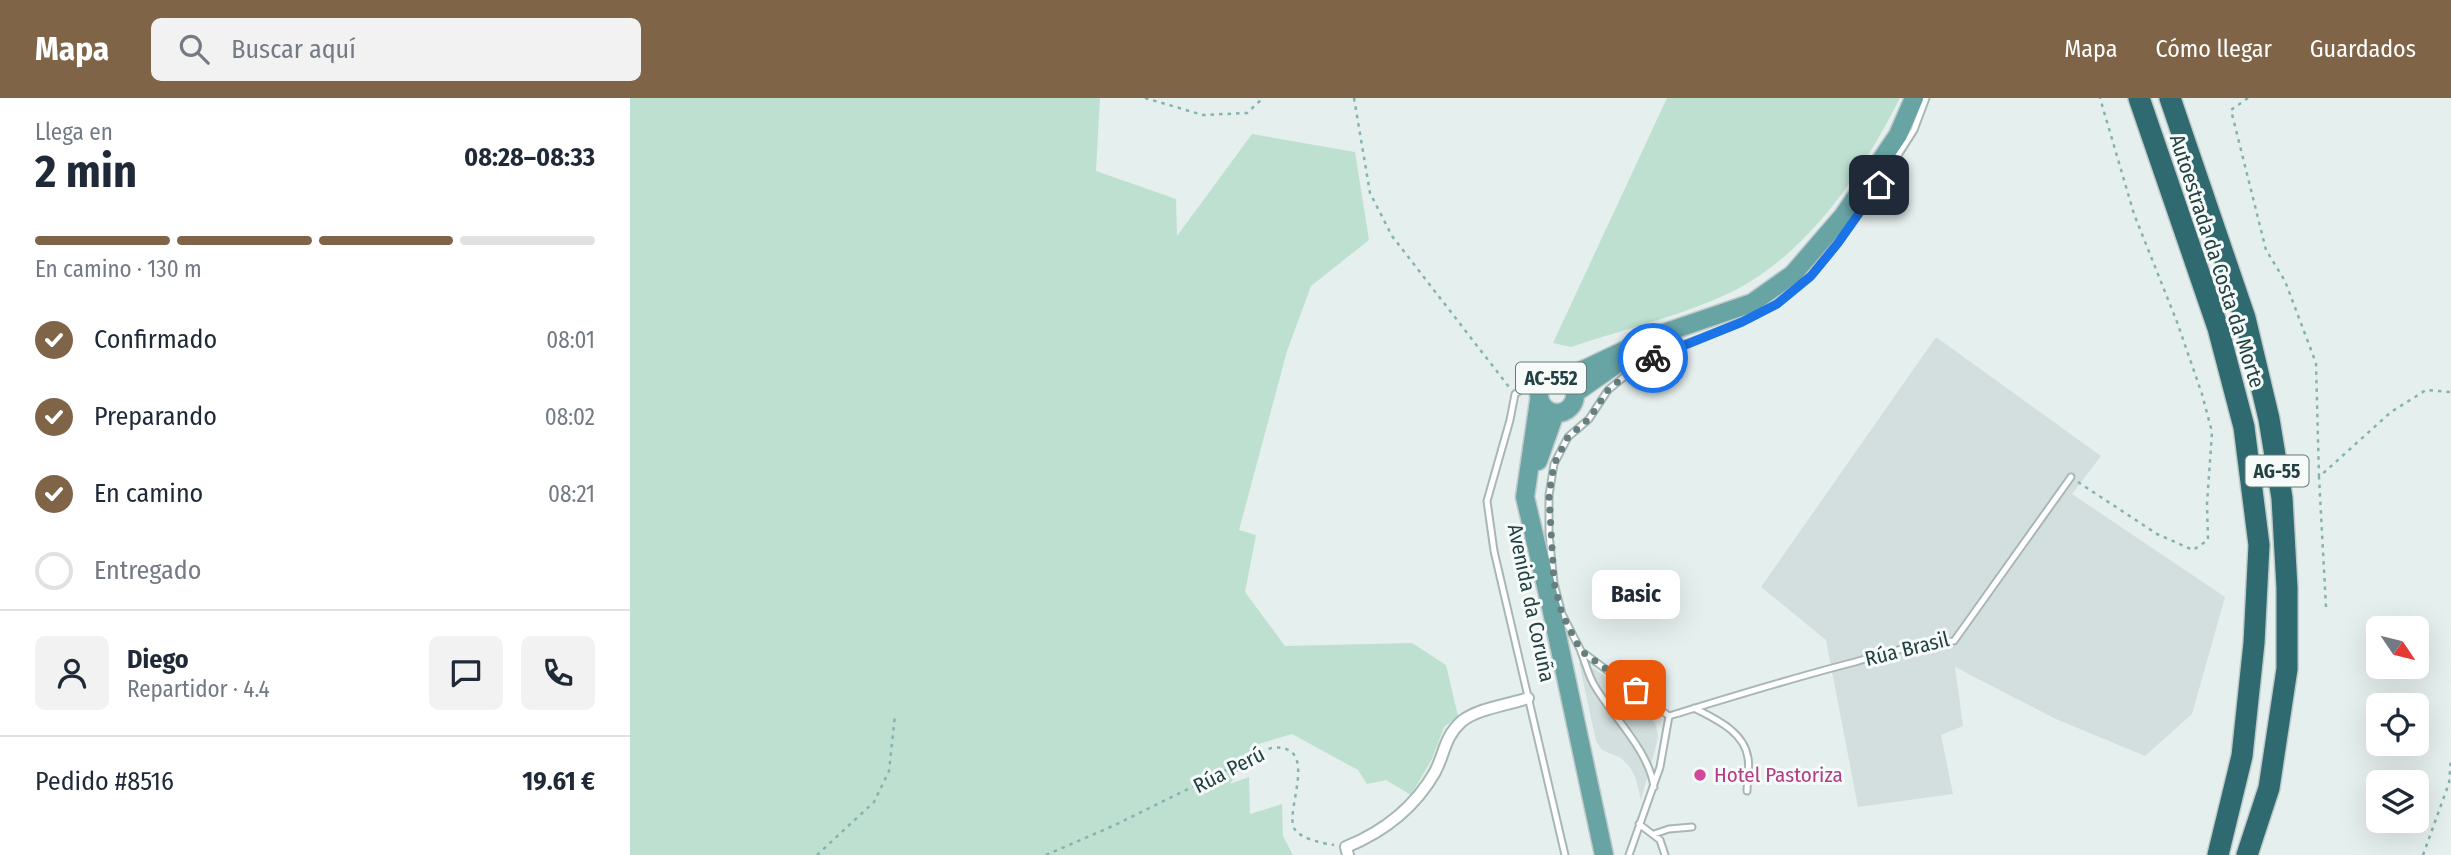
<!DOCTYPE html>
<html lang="es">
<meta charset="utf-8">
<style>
:root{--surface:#fff;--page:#f2f2f3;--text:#1f2937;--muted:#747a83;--line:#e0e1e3;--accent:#806448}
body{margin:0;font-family:"Fira Sans Condensed",sans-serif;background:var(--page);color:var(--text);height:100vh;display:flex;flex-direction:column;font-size:26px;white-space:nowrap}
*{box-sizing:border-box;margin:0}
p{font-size:23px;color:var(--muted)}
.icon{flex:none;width:38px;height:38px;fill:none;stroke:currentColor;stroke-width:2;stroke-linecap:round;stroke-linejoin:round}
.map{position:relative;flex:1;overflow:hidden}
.panel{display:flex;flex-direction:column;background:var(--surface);width:630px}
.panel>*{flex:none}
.needle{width:46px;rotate:125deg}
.controls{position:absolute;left:1736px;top:518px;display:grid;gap:14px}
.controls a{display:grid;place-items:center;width:63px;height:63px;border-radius:10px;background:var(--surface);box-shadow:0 7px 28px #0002;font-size:35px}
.pin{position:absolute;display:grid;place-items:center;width:60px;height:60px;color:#fff;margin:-30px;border-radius:14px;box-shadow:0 4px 10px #0006}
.courier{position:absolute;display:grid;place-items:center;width:70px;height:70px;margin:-35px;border:5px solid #1a73e8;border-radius:50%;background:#fff;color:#222;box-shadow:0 2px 9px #0007}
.bubble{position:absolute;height:49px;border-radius:10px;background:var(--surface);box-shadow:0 7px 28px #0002;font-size:23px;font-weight:700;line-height:49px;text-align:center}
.summary em{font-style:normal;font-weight:700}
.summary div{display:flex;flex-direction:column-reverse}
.summary{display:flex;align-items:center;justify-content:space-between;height:119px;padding:0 35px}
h1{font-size:46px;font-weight:700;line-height:52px}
.bar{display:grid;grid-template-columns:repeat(4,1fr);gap:10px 7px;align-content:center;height:84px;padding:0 35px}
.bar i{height:9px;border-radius:5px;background:var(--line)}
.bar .active{background:var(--accent)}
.bar p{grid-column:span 4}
.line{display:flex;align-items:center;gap:18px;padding:0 35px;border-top:2px solid var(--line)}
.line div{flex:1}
.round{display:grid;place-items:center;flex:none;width:74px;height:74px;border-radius:10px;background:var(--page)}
ol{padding:0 35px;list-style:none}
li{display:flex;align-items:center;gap:21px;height:77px}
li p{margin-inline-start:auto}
li .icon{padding:7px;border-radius:50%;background:var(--accent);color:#fff;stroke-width:4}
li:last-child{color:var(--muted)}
li i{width:38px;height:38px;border:4px solid var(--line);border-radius:50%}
header{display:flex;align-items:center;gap:42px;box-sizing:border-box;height:98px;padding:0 35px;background:var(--accent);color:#fff}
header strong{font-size:33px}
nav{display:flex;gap:38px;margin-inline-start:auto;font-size:24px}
.search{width:490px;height:63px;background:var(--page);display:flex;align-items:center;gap:18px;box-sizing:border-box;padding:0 24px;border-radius:10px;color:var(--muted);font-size:26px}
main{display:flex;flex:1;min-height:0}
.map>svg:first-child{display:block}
</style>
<header>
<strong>Mapa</strong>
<div class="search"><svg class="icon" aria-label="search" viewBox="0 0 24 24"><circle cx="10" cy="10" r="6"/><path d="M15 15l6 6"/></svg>Buscar aquí</div>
<nav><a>Mapa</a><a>Cómo llegar</a><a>Guardados</a></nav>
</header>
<main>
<section class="panel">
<div class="summary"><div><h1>2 min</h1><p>Llega en</p></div><em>08:28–08:33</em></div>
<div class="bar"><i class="active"></i><i class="active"></i><i class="active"></i><i></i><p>En camino · 130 m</p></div>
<ol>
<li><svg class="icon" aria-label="check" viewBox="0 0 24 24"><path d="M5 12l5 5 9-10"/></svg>Confirmado<p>08:01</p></li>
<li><svg class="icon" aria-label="check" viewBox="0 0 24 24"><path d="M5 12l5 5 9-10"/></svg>Preparando<p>08:02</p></li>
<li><svg class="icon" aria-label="check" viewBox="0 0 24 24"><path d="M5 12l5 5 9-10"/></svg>En camino<p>08:21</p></li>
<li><i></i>Entregado</li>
</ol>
<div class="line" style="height:126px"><a class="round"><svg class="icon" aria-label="person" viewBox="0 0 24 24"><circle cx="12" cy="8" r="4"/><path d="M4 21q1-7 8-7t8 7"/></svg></a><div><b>Diego</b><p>Repartidor · 4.4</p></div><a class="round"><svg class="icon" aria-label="chat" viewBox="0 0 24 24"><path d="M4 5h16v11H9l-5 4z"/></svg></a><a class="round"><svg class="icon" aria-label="phone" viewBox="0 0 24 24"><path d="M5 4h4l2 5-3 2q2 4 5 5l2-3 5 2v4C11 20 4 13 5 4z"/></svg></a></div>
<div class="line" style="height:91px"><div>Pedido #8516</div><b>19.61 €</b></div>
</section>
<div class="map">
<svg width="1821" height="757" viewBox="0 0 1821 757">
<rect width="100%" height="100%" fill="#e5efed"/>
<path fill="#d3dfde" d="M 1306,239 L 1471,358 L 1442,396 L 1595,499 L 1562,616 L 1515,658 L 1426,621 L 1325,569 L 1333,628 L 1311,637 L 1323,696 L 1228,709 L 1196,542 L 1131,489 Z
M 949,564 L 961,569 L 1012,602 L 1026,628 L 1028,638 L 1026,648 L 1011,702 L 1006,681 L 1000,669 L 991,660 L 972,652 L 966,643 Z"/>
<path fill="#bee0d1" d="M 0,0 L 470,0 L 466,73 L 546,101 L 547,138 L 622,36 L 725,54 L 739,142 L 681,188 L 657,253 L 609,432 L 626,437 L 615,494 L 655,548 L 782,545 L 816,567 L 828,618 L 814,629 L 802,661 L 781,697 L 756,682 L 737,686 L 728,672 L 662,636 L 625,647 L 600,686 L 619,679 L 620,716 L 652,706 L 653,738 L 663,757 L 0,757 Z
M 1037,0 L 1270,0 C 1234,71 1183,149 1111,189 C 1063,215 994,231 941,249 L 923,245 Z"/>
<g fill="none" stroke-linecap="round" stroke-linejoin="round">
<g stroke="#a7b7b6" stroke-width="9">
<path id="lane" d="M 915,284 L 897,288 L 885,296 L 880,322 L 857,403 L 864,453 L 935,757
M 951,554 C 956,566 959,580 966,590 C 984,620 1019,653 1024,689
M 1064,610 C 1085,621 1114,633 1118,660 C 1120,670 1117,683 1117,693
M 1039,618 L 951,553 L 932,516 L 924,485 L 919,436 L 919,397 L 924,366 L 938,339 L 959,321 L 978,292 L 1005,270 L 1033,255 L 1112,224 L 1147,206 L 1181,178 L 1208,145 L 1249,87 L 1284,32 L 1296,0
M 1039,618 C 1101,599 1162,580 1225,564 C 1257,555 1291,544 1324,543 L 1441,379
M 1009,726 L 1030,742 L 1035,757
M 1024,736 L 1039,731 L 1062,729
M 999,757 L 1030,669 L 1039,618"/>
</g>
<g stroke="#a7b7b6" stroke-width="14">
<path id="street" d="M 718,757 L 716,749 C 753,734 785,709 805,674 C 815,655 814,639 832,623 C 849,610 878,607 898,600"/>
</g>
<g stroke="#c1caca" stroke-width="21">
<path id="primary" d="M909 297a18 18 0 1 1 36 0a18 18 0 1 1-36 0Z
M 934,281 L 1025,238 L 1122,205 L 1163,176 L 1213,118 L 1268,37 L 1284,0
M 945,295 L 988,265
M 909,303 L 895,399 L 921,509 L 974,757
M 908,363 L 925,315"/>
</g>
<g stroke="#c1caca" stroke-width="24">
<path id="highway" d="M 1509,0 L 1588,230 L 1614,329 L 1629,447 L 1624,545 L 1612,658 L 1588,757
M 1540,0 L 1615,220 L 1639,321 L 1652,400 L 1657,490 L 1657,571 L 1639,690 L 1617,757"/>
</g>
<path stroke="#85b3b1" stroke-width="2.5" stroke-dasharray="3.5 5" stroke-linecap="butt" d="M 515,0 L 573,17 L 617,15 L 633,0
M 724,0 L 740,95 L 762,138 L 879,289
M 1618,0 L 1601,12 L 1636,152 L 1655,183 L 1686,265 L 1689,379
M 1448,384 L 1527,436 L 1563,452 L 1578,442 L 1577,406 L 1582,334 L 1572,296 L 1547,224 L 1504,116 L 1470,0
M 1696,509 L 1689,379 L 1761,314 L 1796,292 L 1821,294
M 187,757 L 244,704 L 259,673 L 265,617
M 416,757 L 485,727 L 641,650 C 691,644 655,711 664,730 C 670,741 692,745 704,747
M 1793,757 L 1819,685 L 1821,660"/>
<use href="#lane" stroke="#fff" stroke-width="5"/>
<use href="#street" stroke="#fff" stroke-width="10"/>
<use href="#primary" stroke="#69a4a5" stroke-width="18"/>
<use href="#highway" stroke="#2e6a6f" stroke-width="21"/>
</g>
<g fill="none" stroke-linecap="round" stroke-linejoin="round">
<path stroke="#677e7e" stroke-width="7" stroke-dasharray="0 12.6" d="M 1006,592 L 951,553 L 932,516 L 924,485 L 919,397 L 924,366 L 938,339 L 959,321 L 978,292 L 1005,270 L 1023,260"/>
<path stroke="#1a73e8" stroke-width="9" d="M 1023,260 L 1112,224 L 1147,206 L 1181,178 L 1208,145 L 1249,87"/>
</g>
<circle fill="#d1479c" stroke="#f6fbfa" stroke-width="2.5" cx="1070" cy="677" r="7"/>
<g text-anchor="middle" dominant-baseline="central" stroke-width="6" stroke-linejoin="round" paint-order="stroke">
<g fill="#f6fbfa" stroke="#627979" stroke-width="2">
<rect x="886" y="264.5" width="70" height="31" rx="5"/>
<rect x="1615.5" y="357.5" width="63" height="31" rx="5"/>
</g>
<g font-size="19" font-weight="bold" fill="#234142">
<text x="921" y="280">AC-552</text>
<text x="1647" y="373">AG-55</text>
</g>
<g font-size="21" fill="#234142" stroke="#f6fbfa">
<text transform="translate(1587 163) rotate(72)">Autoestrada da Costa da Morte</text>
<text transform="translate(901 505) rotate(78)">Avenida da Coruña</text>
<text transform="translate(1277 551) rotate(-14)">Rúa Brasil</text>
<text transform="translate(599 672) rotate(-27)">Rúa Perú</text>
</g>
<g font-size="21" fill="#b23c85" stroke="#f6fbfa" text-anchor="start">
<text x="1084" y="677">Hotel Pastoriza</text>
</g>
</g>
</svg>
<div class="controls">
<a><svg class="needle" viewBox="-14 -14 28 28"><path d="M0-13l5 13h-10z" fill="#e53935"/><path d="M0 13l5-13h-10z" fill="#747a83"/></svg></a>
<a><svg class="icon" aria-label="locate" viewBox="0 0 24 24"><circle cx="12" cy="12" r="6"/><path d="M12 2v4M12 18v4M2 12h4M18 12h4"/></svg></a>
<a><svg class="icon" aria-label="layers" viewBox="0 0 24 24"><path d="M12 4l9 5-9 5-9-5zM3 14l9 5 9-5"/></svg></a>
</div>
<div class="pin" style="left:1006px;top:592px;background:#ea580c"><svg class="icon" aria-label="bag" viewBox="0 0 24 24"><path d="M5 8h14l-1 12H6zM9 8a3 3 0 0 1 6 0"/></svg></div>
<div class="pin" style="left:1249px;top:87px;background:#1f2937"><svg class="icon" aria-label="home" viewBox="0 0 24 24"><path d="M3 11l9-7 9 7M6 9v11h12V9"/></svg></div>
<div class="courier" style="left:1023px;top:260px"><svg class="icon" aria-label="bike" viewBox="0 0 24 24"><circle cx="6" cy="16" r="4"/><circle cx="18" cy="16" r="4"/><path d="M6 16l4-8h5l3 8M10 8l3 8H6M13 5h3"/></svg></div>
<div class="bubble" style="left:962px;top:472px;width:88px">Basic</div>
</div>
</main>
